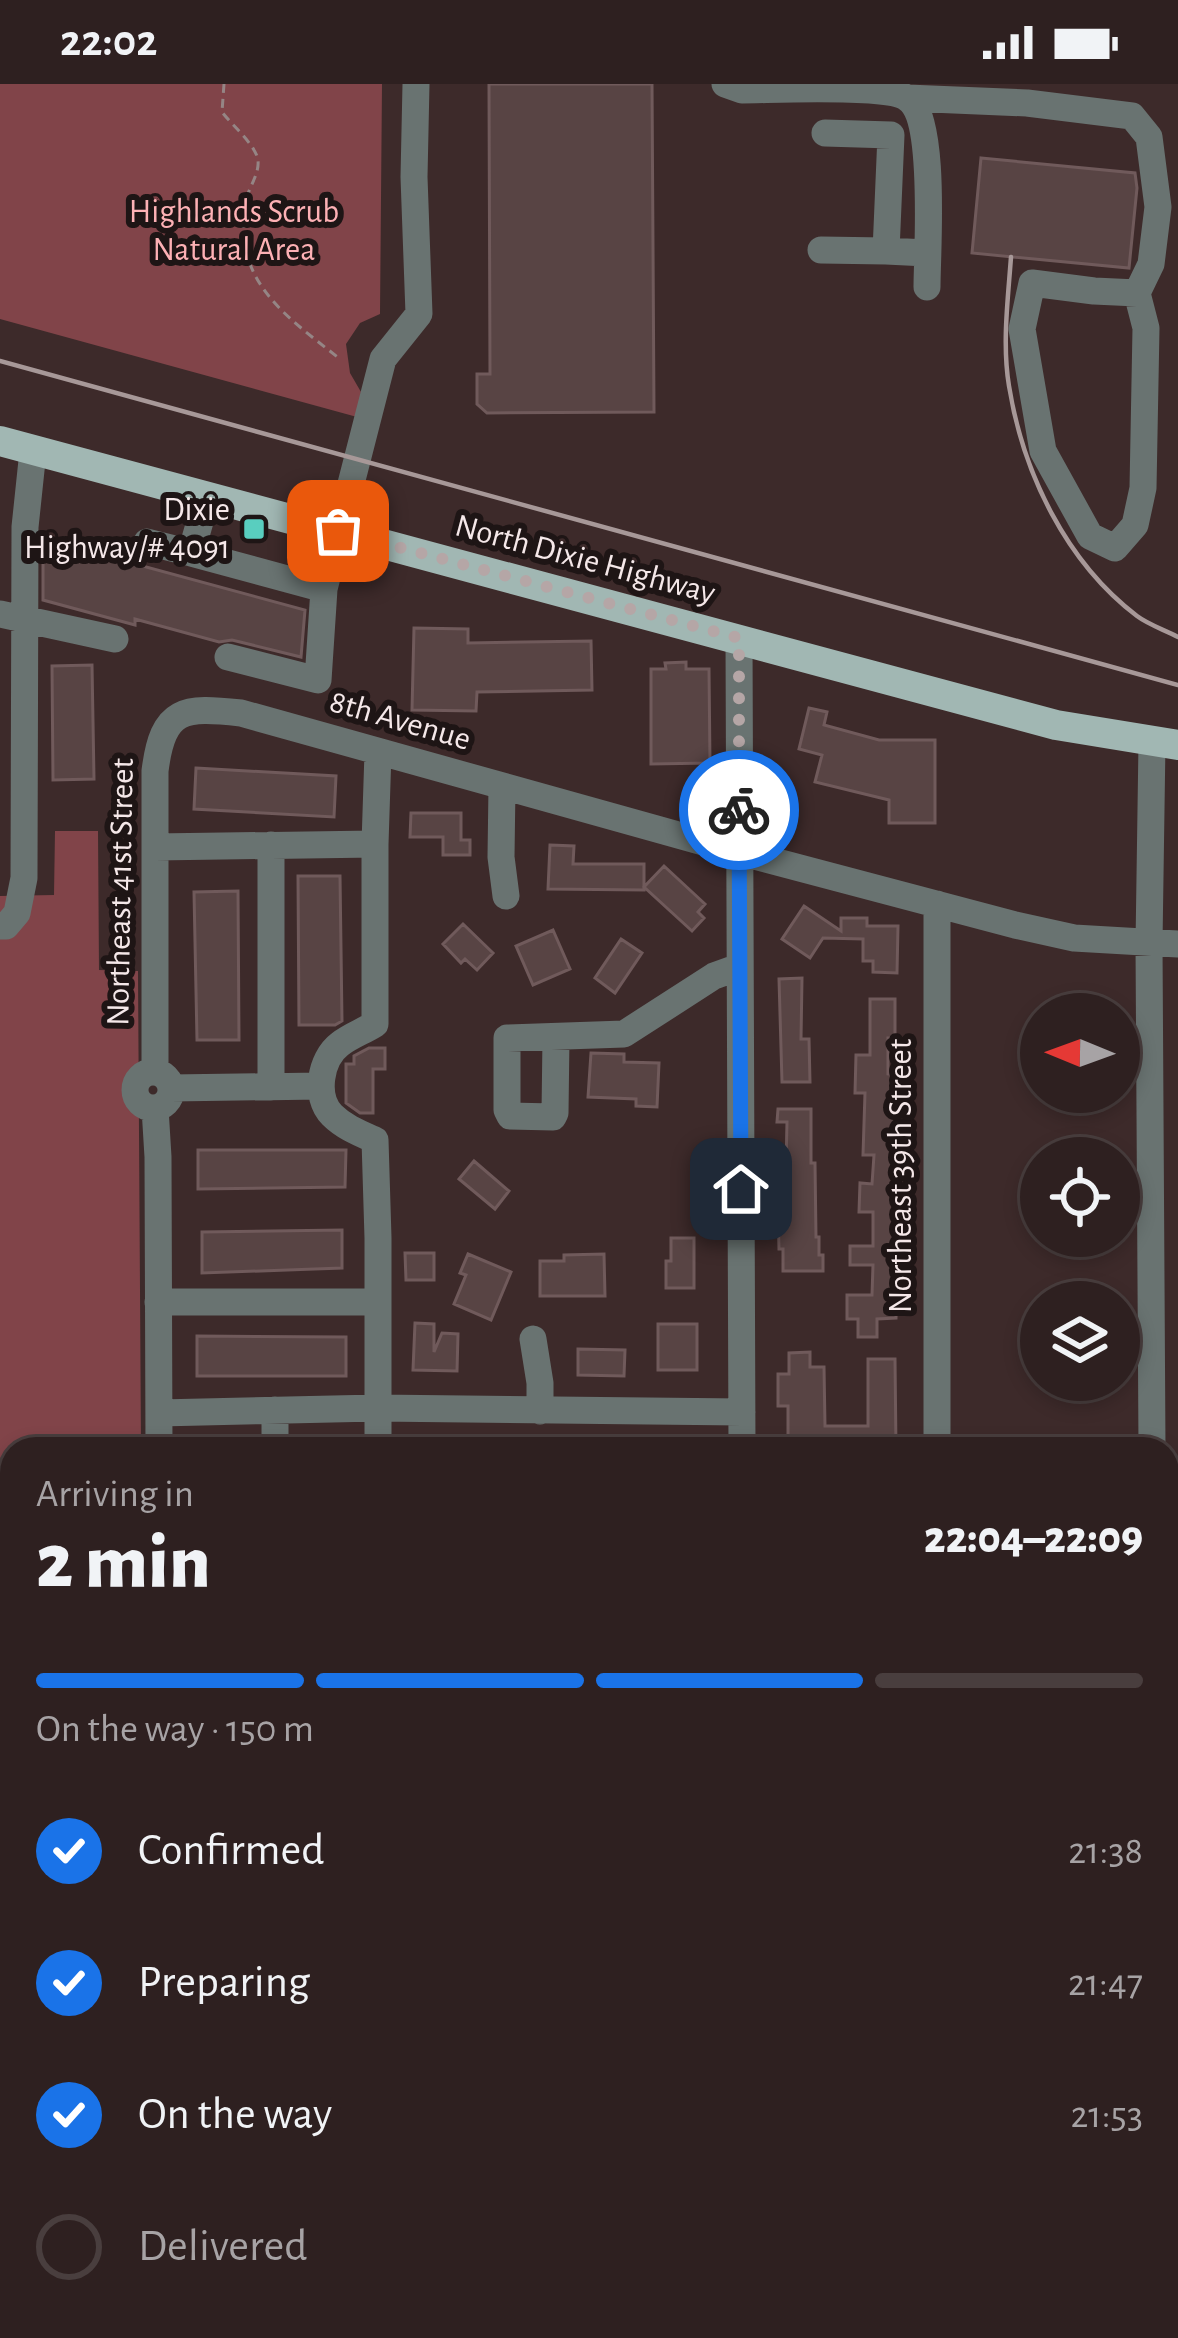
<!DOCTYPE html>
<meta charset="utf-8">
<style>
:root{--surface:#2e2020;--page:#362829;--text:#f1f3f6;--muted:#a7a3a5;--line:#493e3e;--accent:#1a73e8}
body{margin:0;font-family:"Alegreya Sans",sans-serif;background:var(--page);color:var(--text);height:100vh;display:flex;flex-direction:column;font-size:45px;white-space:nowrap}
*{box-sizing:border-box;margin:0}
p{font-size:39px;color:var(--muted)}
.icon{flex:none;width:66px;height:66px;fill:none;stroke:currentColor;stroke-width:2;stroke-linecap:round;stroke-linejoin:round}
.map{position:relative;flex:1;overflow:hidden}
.sheet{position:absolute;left:0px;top:1353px;width:1179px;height:903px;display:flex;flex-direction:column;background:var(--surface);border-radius:36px 36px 0 0;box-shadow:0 6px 18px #0003,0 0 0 3px var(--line)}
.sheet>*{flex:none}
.needle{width:78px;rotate:271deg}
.controls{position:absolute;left:1020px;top:909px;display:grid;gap:24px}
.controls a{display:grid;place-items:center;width:120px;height:120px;border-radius:50%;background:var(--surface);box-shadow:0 6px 18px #0003,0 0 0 3px var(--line);font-size:60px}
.pin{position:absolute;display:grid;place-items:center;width:102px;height:102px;color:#fff;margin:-51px;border-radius:24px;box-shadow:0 6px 18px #0006}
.courier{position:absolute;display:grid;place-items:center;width:120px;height:120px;margin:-60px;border:9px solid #1a73e8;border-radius:50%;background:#fff;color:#222;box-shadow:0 3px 15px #0007}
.summary em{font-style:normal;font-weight:800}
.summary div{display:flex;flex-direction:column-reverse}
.summary{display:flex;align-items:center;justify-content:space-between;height:204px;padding:0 36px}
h1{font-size:78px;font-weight:800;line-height:90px}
.bar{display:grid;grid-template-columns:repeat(4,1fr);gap:18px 12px;align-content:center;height:144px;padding:0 36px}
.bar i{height:15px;border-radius:9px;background:var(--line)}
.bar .selected{background:var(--accent)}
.bar p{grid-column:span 4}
ol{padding:0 36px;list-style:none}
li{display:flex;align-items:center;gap:36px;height:132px}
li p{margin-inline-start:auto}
li .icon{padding:12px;border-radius:50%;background:var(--accent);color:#fff;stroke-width:4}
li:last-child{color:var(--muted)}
li i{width:66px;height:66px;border:6px solid var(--line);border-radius:50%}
.status{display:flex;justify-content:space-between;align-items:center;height:84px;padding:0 60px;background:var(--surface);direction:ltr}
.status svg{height:33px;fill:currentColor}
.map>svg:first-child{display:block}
</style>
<div class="status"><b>22:02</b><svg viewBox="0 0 49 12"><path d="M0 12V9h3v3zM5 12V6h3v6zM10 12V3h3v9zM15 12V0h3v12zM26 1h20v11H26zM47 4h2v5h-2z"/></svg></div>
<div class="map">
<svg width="1178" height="2254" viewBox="0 0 1178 2254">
<rect width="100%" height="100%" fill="#3d2a2a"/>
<path fill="#814449" d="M 0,0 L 382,0 L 380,230 L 360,239 L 346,260 L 350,289 L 361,308 L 357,333 L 0,235 Z
M 55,747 L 98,747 L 99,886 L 138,887 L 141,1365 L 12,1365 L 12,1815 L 0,1815 L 0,812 L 54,811 Z"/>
<path fill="#584444" stroke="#705a5b" stroke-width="3" d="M 489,0 L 652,0 L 654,328 L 487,329 L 477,320 L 477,290 L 490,290 Z
M 981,74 L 1135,89 L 1137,104 L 1129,184 L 972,169 Z
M 43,455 L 305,526 L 301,573 L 232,556 L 219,558 L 135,535 L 135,541 L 43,516 Z
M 414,544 L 468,545 L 468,559 L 591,557 L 592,606 L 477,608 L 476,627 L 412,626 Z
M 686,578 L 686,585 L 709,585 L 710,679 L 651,680 L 651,585 L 666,585 L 665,579 Z
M 92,581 L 94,695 L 53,696 L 52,582 Z
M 809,624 L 827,628 L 824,641 L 879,656 L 935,656 L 935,739 L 889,739 L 889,716 L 815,698 L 822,671 L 799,665 Z
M 196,684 L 336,692 L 334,733 L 194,725 Z
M 411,729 L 461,729 L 461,756 L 470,756 L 470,771 L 443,771 L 443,753 L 410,753 Z
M 550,761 L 574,762 L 573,780 L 644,780 L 644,806 L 548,805 Z
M 664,782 L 705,820 L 698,828 L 704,834 L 692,847 L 644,803 Z
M 298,792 L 340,792 L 342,937 L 335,941 L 299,941 Z
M 238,807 L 239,956 L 197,956 L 194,808 Z
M 804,822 L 841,847 L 841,834 L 867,834 L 867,842 L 898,842 L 897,889 L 873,888 L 873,877 L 863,877 L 863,855 L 823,854 L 810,874 L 782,855 Z
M 463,840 L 493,869 L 477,886 L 465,875 L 461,879 L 443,860 Z
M 553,846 L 570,885 L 533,901 L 516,862 Z
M 621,855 L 642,869 L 615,909 L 595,894 Z
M 802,894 L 801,955 L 809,955 L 810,998 L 782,998 L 779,895 Z
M 870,915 L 895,915 L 895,954 L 888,954 L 888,990 L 898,991 L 895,1084 L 898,1084 L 896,1143 L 899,1143 L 899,1187 L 897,1187 L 896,1234 L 877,1235 L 877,1253 L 858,1253 L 858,1235 L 847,1235 L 847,1211 L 872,1211 L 873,1181 L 850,1181 L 850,1162 L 873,1162 L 873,1128 L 859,1128 L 860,1099 L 872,1100 L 874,1071 L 863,1071 L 865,1009 L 855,1009 L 856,971 L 870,971 Z
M 369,964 L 385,964 L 385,985 L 373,985 L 373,1029 L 360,1029 L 346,1019 L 346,980 L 354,980 L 354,972 Z
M 591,969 L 624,970 L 624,978 L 659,979 L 657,1023 L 636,1022 L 636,1015 L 588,1013 Z
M 778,1025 L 811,1025 L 811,1079 L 815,1079 L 816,1153 L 819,1153 L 819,1171 L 823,1171 L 823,1187 L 783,1187 L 783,1165 L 779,1165 L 777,1080 L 786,1080 L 787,1038 L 777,1038 Z
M 198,1066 L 346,1066 L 345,1103 L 198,1105 Z
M 474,1077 L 509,1107 L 495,1125 L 459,1095 Z
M 342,1146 L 342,1184 L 202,1189 L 202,1148 Z
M 671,1154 L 694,1154 L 694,1204 L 666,1204 L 666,1177 L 671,1177 Z
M 405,1169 L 434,1169 L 434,1196 L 406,1196 Z
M 468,1170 L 511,1188 L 491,1236 L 454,1220 L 466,1191 L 460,1189 Z
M 604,1170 L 605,1212 L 540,1212 L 540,1177 L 564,1177 L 564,1171 Z
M 415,1239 L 434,1240 L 434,1268 L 442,1249 L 458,1250 L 457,1287 L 413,1286 Z
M 658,1240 L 697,1240 L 697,1286 L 658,1286 Z
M 197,1252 L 346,1253 L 346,1292 L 197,1292 Z
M 578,1265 L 625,1266 L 624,1292 L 578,1291 Z
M 810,1268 L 810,1283 L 824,1283 L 825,1342 L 868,1342 L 868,1275 L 895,1275 L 896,1365 L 788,1365 L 788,1322 L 778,1322 L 778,1290 L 789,1290 L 789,1269 Z"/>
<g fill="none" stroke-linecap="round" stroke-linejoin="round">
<path stroke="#958585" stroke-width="3" stroke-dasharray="9 6" stroke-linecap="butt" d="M 224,0 L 222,28 C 233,42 251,57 257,72 C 262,87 249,102 246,116 C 230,196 286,232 340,275"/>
<path stroke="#697371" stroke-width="27" d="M 725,0 L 742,6 C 773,6 886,0 907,14 C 937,33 927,167 927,203
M 907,14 L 1027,19 L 1132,32 L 1149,53 L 1158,123 L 1151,180 L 1137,209 L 1094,207 L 1032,199 L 1022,245 L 1043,367 L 1090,452 L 1115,464 L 1135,441 L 1143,404 L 1146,244 L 1137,209
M 825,49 L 891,51 L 886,167 L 927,169
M 821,166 L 886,167
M 207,413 L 191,469 L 324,505
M 147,458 L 191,469
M 0,530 L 115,555
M 739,555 L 742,1365
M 228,573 L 318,596 L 324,505 L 383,275 L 419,230 L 414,93 L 416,0
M 502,702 L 501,773 L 506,812
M 271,761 L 271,1003
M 155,763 L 375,760
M 0,842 L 6,842 L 17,829 L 24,794 L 25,443 L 33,367
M 556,953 L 555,1029 L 553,1033 L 510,1032 L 507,1026 L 507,954 L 624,950 L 714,892 L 739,883
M 155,988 L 155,687 C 163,623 184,623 241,629 L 739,768 L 1015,841 L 1074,854 L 1178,860
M135 1006a18 18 0 1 1 36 0a18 18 0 1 1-36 0Z
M 171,1004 L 320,1002
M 155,1024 L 158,1073 L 159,1365
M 158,1218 L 378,1218
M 533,1255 L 540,1299 L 540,1327
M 275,1326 L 275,1365
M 159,1329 L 377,1324 L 742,1328
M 378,1365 L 378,1154 L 375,1056 C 359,1049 344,1043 332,1031 C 314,1013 320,975 340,960 C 350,952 364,947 375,940 L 375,760 L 378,668
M 937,1365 L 937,820
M 1152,1365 L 1149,860 L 1152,658
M 1167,1729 L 1178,1729
M 0,1915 L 12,1915
M 1167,1927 L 1178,1927
M 0,2131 L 12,2131
M 1167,2149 L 1178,2149
M 253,2244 L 253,2254
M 730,2254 L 730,2244"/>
<path stroke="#a1b7b3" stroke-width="30" d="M 0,357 L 1056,641 L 1178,661"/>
<path stroke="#a79898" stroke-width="4.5" d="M 1011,173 C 1008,215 1002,260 1009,302 C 1023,389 1066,478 1137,532 C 1149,541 1165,546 1178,553
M 0,277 L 1178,601"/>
</g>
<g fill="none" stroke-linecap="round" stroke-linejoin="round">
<path stroke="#b5a6a6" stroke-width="12" stroke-dasharray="0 21.6" d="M 338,447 L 739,554 L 739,726"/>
<path stroke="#1a73e8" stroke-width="15" d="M 739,726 L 741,1105"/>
</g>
<rect fill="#59cebf" stroke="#1e1515" stroke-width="4.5" x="242" y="433" width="24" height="24" rx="6"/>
<g text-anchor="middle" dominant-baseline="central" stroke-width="12" stroke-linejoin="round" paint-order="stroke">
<g font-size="33" fill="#fdb1b5" stroke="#1e1515">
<text x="234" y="128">Highlands Scrub<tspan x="234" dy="38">Natural Area</tspan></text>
</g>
<g font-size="33" fill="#f5e8e9" stroke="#1e1515" text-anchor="end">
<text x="230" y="426">Dixie<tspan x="230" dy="38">Highway/# 4091</tspan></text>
</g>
<g font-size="33" fill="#f5e8e9" stroke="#1e1515">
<text transform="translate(585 476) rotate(15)">North Dixie Highway</text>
<text transform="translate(400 637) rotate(16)">8th Avenue</text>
<text transform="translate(121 808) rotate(-89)">Northeast 41st Street</text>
<text transform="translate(901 1092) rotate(-90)">Northeast 39th Street</text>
</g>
</g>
</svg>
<div class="controls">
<a><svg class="needle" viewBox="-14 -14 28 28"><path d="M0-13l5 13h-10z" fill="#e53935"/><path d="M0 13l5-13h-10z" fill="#a7a3a5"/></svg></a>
<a><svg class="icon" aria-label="locate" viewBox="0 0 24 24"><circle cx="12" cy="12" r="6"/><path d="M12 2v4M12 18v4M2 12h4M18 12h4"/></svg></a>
<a><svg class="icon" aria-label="layers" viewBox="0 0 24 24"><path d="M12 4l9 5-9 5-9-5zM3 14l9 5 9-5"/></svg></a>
</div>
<div class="pin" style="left:338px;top:447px;background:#ea580c"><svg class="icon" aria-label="bag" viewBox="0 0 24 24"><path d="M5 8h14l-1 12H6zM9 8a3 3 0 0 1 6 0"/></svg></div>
<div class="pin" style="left:741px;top:1105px;background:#1f2937"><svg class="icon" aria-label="home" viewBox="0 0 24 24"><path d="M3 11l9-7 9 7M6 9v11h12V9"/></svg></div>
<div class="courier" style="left:739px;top:726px"><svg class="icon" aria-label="bike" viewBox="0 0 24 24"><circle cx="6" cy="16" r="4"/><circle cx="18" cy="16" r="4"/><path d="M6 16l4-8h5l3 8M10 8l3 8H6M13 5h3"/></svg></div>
<section class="sheet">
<div class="summary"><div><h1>2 min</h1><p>Arriving in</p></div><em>22:04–22:09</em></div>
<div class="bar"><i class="selected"></i><i class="selected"></i><i class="selected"></i><i></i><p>On the way · 150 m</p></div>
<ol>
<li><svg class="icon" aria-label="check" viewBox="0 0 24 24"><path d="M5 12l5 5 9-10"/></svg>Confirmed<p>21:38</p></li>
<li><svg class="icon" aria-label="check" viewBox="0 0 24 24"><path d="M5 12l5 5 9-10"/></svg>Preparing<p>21:47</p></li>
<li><svg class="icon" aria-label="check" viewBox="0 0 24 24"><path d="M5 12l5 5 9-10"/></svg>On the way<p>21:53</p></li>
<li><i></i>Delivered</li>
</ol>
</section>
</div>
